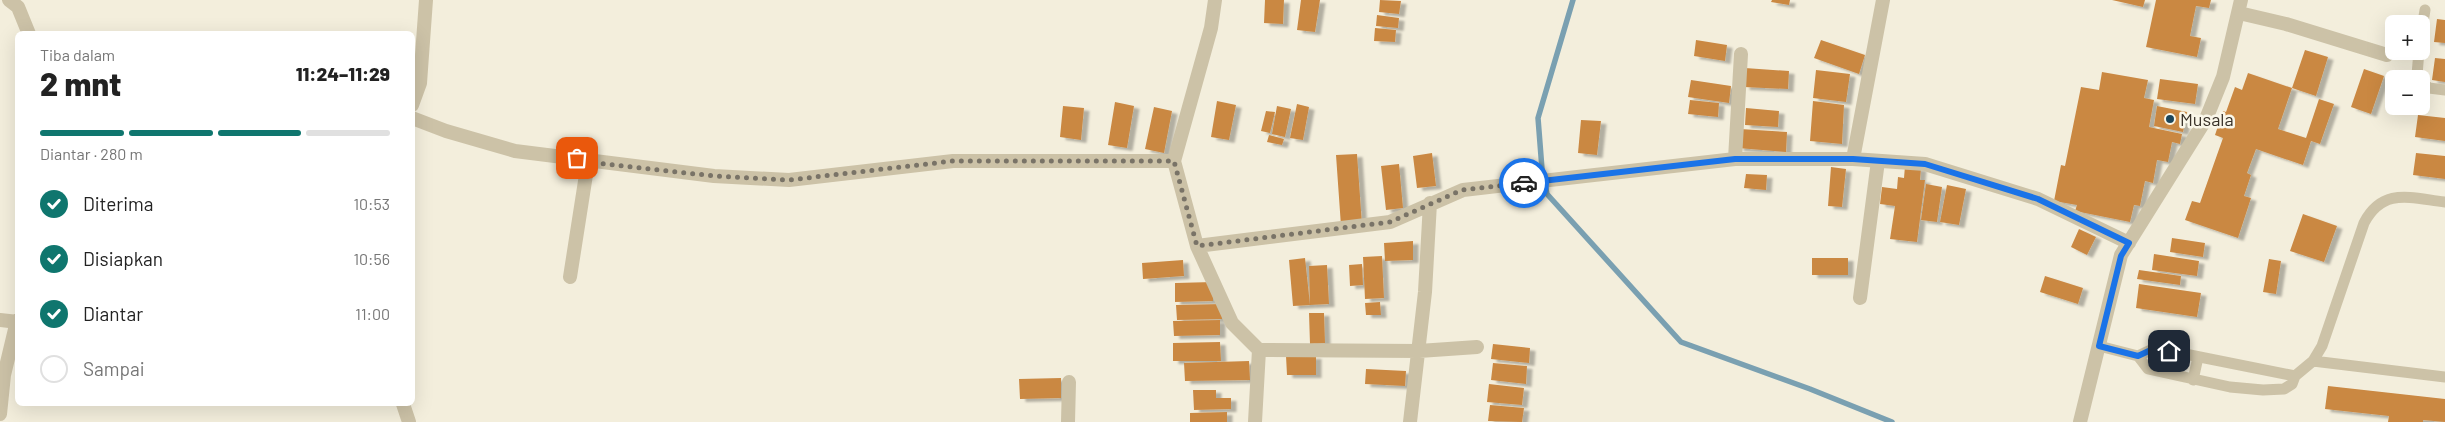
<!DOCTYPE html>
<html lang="id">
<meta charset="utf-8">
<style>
:root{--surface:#fff;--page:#f6f6f6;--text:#222;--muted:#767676;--line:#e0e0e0;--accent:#0f766e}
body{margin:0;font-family:Barlow,sans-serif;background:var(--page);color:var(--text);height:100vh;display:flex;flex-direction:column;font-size:19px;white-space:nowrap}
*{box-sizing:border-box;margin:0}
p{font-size:16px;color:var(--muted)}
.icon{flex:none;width:28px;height:28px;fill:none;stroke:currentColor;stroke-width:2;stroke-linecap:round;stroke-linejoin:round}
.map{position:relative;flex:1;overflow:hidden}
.panel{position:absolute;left:15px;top:31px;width:400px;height:375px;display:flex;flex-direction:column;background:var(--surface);border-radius:8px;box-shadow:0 5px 20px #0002}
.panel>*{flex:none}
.controls{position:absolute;left:2385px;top:15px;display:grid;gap:10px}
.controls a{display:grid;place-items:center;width:45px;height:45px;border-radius:8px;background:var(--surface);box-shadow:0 5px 20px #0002;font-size:25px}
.pin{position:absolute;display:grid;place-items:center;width:42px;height:42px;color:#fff;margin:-21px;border-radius:10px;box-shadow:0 2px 8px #0006}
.courier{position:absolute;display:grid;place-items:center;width:50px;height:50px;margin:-25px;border:4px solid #1a73e8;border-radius:50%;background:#fff;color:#222;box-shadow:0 1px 6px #0007}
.overview em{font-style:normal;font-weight:800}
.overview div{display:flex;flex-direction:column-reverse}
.overview{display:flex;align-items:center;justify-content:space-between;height:85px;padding:0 25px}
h1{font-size:32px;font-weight:800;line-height:38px}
.bar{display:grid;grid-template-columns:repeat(4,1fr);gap:8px 5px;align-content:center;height:60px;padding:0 25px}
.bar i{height:6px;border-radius:4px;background:var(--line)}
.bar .current{background:var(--accent)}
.bar p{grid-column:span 4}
ol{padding:0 25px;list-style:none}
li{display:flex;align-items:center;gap:15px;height:55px}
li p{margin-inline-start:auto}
li .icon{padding:5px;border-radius:50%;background:var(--accent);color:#fff;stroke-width:4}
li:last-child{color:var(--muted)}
li i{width:28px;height:28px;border:2px solid var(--line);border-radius:50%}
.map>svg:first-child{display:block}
</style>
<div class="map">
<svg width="2445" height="422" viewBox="0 0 2445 422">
<defs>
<filter id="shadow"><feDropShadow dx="5.5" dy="3" stdDeviation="1" flood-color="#0004"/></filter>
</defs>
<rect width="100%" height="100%" fill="#f3eedc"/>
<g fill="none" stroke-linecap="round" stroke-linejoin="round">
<path stroke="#7aa0b1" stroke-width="5.5" d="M 1573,0 L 1538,118 L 1542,169 L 1547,194 L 1681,342 L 1810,389 L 1892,422"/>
</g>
<path fill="#ca8843" filter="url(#shadow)" d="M 1265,0 L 1284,0 L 1283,24 L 1264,23 Z
M 1301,0 L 1320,0 L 1315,32 L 1297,30 Z
M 1380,0 L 1401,1 L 1399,14 L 1379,12 Z
M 1772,0 L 1790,0 L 1789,5 L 1771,2 Z
M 2112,0 L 2145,0 L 2143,7 Z
M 2156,0 L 2211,0 L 2209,8 L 2196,6 L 2190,36 L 2201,38 L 2197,57 L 2146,47 Z
M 1377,15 L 1399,18 L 1398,28 L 1376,26 Z
M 2437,19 L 2445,20 L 2445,43 L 2434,42 Z
M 1375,28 L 1396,30 L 1395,42 L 1374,41 Z
M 1696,40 L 1727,45 L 1725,61 L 1694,56 Z
M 1821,40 L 1865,55 L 1859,74 L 1814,58 Z
M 2305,50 L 2328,57 L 2316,96 L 2292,88 L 2278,129 L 2306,138 L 2319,99 L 2334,104 L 2320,144 L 2311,141 L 2303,165 L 2256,149 L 2247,173 L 2251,175 L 2244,196 L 2251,198 L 2238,238 L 2185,220 L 2192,201 L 2200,203 L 2223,138 L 2215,135 L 2223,111 L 2226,112 L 2235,87 L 2242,90 L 2248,73 L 2292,88 Z
M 2435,58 L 2445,59 L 2445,82 L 2432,80 Z
M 1745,68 L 1789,71 L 1788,89 L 1744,87 Z
M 2364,69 L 2384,76 L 2371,114 L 2351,107 Z
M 1816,70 L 1850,74 L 1846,102 L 1813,98 Z
M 2102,72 L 2148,80 L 2144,98 L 2154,100 L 2149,127 L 2182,134 L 2180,144 L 2172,142 L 2168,162 L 2157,160 L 2153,183 L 2145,181 L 2140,206 L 2134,205 L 2130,222 L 2075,211 L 2077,205 L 2054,201 L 2061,165 L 2065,166 L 2081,87 L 2099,90 Z
M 2160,79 L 2198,84 L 2195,104 L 2157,99 Z
M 1691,80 L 1731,86 L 1729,103 L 1688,97 Z
M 1690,100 L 1719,103 L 1718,117 L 1688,114 Z
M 1217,101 L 1236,105 L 1229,140 L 1211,137 Z
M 1813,101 L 1844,105 L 1842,144 L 1810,141 Z
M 1115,102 L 1134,106 L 1127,148 L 1108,145 Z
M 1297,104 L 1309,107 L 1303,140 L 1290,138 Z
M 1063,106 L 1084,108 L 1081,140 L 1060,137 Z
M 1277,106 L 1291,109 L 1285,137 L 1272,134 Z
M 2157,106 L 2187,112 L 2183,132 L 2154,126 Z
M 1154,107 L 1172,111 L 1164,153 L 1145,149 Z
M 1746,108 L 1779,111 L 1778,127 L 1745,125 Z
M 1266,111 L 1275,112 L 1270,133 L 1261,131 Z
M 2418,115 L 2445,118 L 2445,141 L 2415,137 Z
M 1581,120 L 1601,121 L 1597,155 L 1578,153 Z
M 1740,129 L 1787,132 L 1786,152 L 1738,148 Z
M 1269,135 L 1284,139 L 1282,145 L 1267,142 Z
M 1432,153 L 1436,186 L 1417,188 L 1413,156 Z
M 2416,153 L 2445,156 L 2445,179 L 2413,175 Z
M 1357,154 L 1362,225 L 1341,226 L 1336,155 Z
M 1399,164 L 1403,208 L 1386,210 L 1381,166 Z
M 1905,166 L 1921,168 L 1920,180 L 1925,180 L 1917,242 L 1890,239 L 1895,206 L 1880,204 L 1882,187 L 1897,189 L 1898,177 L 1904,178 Z
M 1831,167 L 1846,169 L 1842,207 L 1828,206 Z
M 1746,174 L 1767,175 L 1766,190 L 1744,188 Z
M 1926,184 L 1942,187 L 1937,222 L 1921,220 Z
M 1947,185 L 1966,189 L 1959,225 L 1940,222 Z
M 2303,214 L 2337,226 L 2324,262 L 2290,251 Z
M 2079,229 L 2096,237 L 2087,255 L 2071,247 Z
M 2172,238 L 2205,243 L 2203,257 L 2170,252 Z
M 1413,241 L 1413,260 L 1385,261 L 1384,243 Z
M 2154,254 L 2199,261 L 2197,276 L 2152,270 Z
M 1382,256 L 1384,298 L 1365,299 L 1363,257 Z
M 1305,258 L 1310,305 L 1293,306 L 1289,260 Z
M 1812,258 L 1848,258 L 1848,275 L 1812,275 Z
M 2269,259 L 2281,261 L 2276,294 L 2263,292 Z
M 1183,260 L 1184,276 L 1143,279 L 1142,263 Z
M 1362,264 L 1363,285 L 1350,286 L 1349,265 Z
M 1327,265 L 1329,304 L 1310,305 L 1309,266 Z
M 2139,270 L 2181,276 L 2180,285 L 2137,279 Z
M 2045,276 L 2083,288 L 2078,304 L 2040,292 Z
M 1213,282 L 1213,301 L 1175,302 L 1175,283 Z
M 2139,284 L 2201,293 L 2197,317 L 2136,308 Z
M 1380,302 L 1381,315 L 1366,315 L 1365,303 Z
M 1222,304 L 1222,319 L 1177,320 L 1176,305 Z
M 1309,313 L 1324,313 L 1325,343 L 1310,344 Z
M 1220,320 L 1220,335 L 1174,336 L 1173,321 Z
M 1220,342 L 1221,361 L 1173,361 L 1173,343 Z
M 1493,344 L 1530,348 L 1529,363 L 1491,359 Z
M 1286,356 L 1316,356 L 1316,375 L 1287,375 Z
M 1249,361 L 1250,380 L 1185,381 L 1184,363 Z
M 1493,363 L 1527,366 L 1526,384 L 1491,380 Z
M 1366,369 L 1406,371 L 1405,386 L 1365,384 Z
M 1061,378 L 1061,398 L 1020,399 L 1019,379 Z
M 1489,384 L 1524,388 L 1522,405 L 1487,402 Z
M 2328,386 L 2445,399 L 2445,422 L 2423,420 L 2423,422 L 2388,422 L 2389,416 L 2325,409 Z
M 1193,390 L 1216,390 L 1216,398 L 1231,398 L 1231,409 L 1194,410 Z
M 1490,405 L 1524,408 L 1522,422 L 1488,421 Z
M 1227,412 L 1227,422 L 1190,422 L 1190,413 Z"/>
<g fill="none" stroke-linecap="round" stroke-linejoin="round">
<path stroke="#ccc2a7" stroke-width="11" d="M 2421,35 L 2425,10
M 2419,51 L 2417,75 L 2419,79
M 2421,82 L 2429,88 L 2445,90
M 2099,346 L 2138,356 L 2148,369 L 2230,387 L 2263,390 L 2284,389 L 2292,384 L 2295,376 L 2313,361 L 2322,346 L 2364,223 C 2383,187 2410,198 2445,202
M 2138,356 L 2155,348 L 2295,376
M 2313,361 L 2445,377
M 2193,380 L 2198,357"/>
<path stroke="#ccc2a7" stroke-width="14" d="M 9,0 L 18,7 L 29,34
M 1215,0 L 1211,28 L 1174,161 L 1197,246 L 1232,323 L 1259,350 L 1255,422
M 2239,13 L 2286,24 L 2387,55
M 412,105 L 420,83 L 426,0
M 412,118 L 446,131 L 515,151 L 714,176 L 789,180 L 953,161 L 1174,161
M 1735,159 L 1741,54
M 1853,159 L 1883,0
M 1197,246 L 1390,222 L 1463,190 L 1735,159 L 1853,159 L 1925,164 L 2038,199 L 2129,243
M 570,277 L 588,162
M 1860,298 L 1878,161
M 0,320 L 18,322
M 1259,350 L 1419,351 L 1477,347
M 403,404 L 409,422
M 0,414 L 4,375 L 17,321
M 1068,422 L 1069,382
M 1410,422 L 1425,292 L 1430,203
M 2080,422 L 2121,255 L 2206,119 L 2223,77 L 2241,0"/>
</g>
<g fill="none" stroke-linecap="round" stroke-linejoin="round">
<path stroke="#797367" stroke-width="5" stroke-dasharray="0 9" d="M 577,158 L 588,162 L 714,176 L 789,180 L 953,161 L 1174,161 L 1197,246 L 1390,222 L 1462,190 L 1524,183"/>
<path stroke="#1a73e8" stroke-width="6" d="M 1524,183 L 1735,159 L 1853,159 L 1925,164 L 2038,199 L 2129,243 L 2121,256 L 2099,346 L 2138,356 L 2155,348 L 2169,351"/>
</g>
<circle fill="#1c465b" stroke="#faf7e9" stroke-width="2" cx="2170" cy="119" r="5"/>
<g text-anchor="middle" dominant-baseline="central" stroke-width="5" stroke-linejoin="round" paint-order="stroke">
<g font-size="18" fill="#383128" stroke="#faf7e9" text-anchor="start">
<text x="2180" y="119">Musala</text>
</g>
</g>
</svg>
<div class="controls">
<a>+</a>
<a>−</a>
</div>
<div class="pin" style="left:577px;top:158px;background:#ea580c"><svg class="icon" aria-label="bag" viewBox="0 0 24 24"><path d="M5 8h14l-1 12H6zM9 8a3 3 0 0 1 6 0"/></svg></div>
<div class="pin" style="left:2169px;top:351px;background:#1f2937"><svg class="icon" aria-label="home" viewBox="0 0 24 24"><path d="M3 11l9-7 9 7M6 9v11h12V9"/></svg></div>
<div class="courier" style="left:1524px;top:183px"><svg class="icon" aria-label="car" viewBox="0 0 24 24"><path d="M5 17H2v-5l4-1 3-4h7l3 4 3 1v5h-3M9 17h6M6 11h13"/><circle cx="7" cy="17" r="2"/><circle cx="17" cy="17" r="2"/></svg></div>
<section class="panel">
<div class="overview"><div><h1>2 mnt</h1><p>Tiba dalam</p></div><em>11:24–11:29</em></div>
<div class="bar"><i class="current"></i><i class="current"></i><i class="current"></i><i></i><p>Diantar · 280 m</p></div>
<ol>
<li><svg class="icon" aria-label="check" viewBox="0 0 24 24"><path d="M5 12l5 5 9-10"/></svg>Diterima<p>10:53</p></li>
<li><svg class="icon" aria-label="check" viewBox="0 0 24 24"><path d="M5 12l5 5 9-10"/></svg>Disiapkan<p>10:56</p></li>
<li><svg class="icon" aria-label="check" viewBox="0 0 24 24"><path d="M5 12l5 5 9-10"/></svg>Diantar<p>11:00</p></li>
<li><i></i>Sampai</li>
</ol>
</section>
</div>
